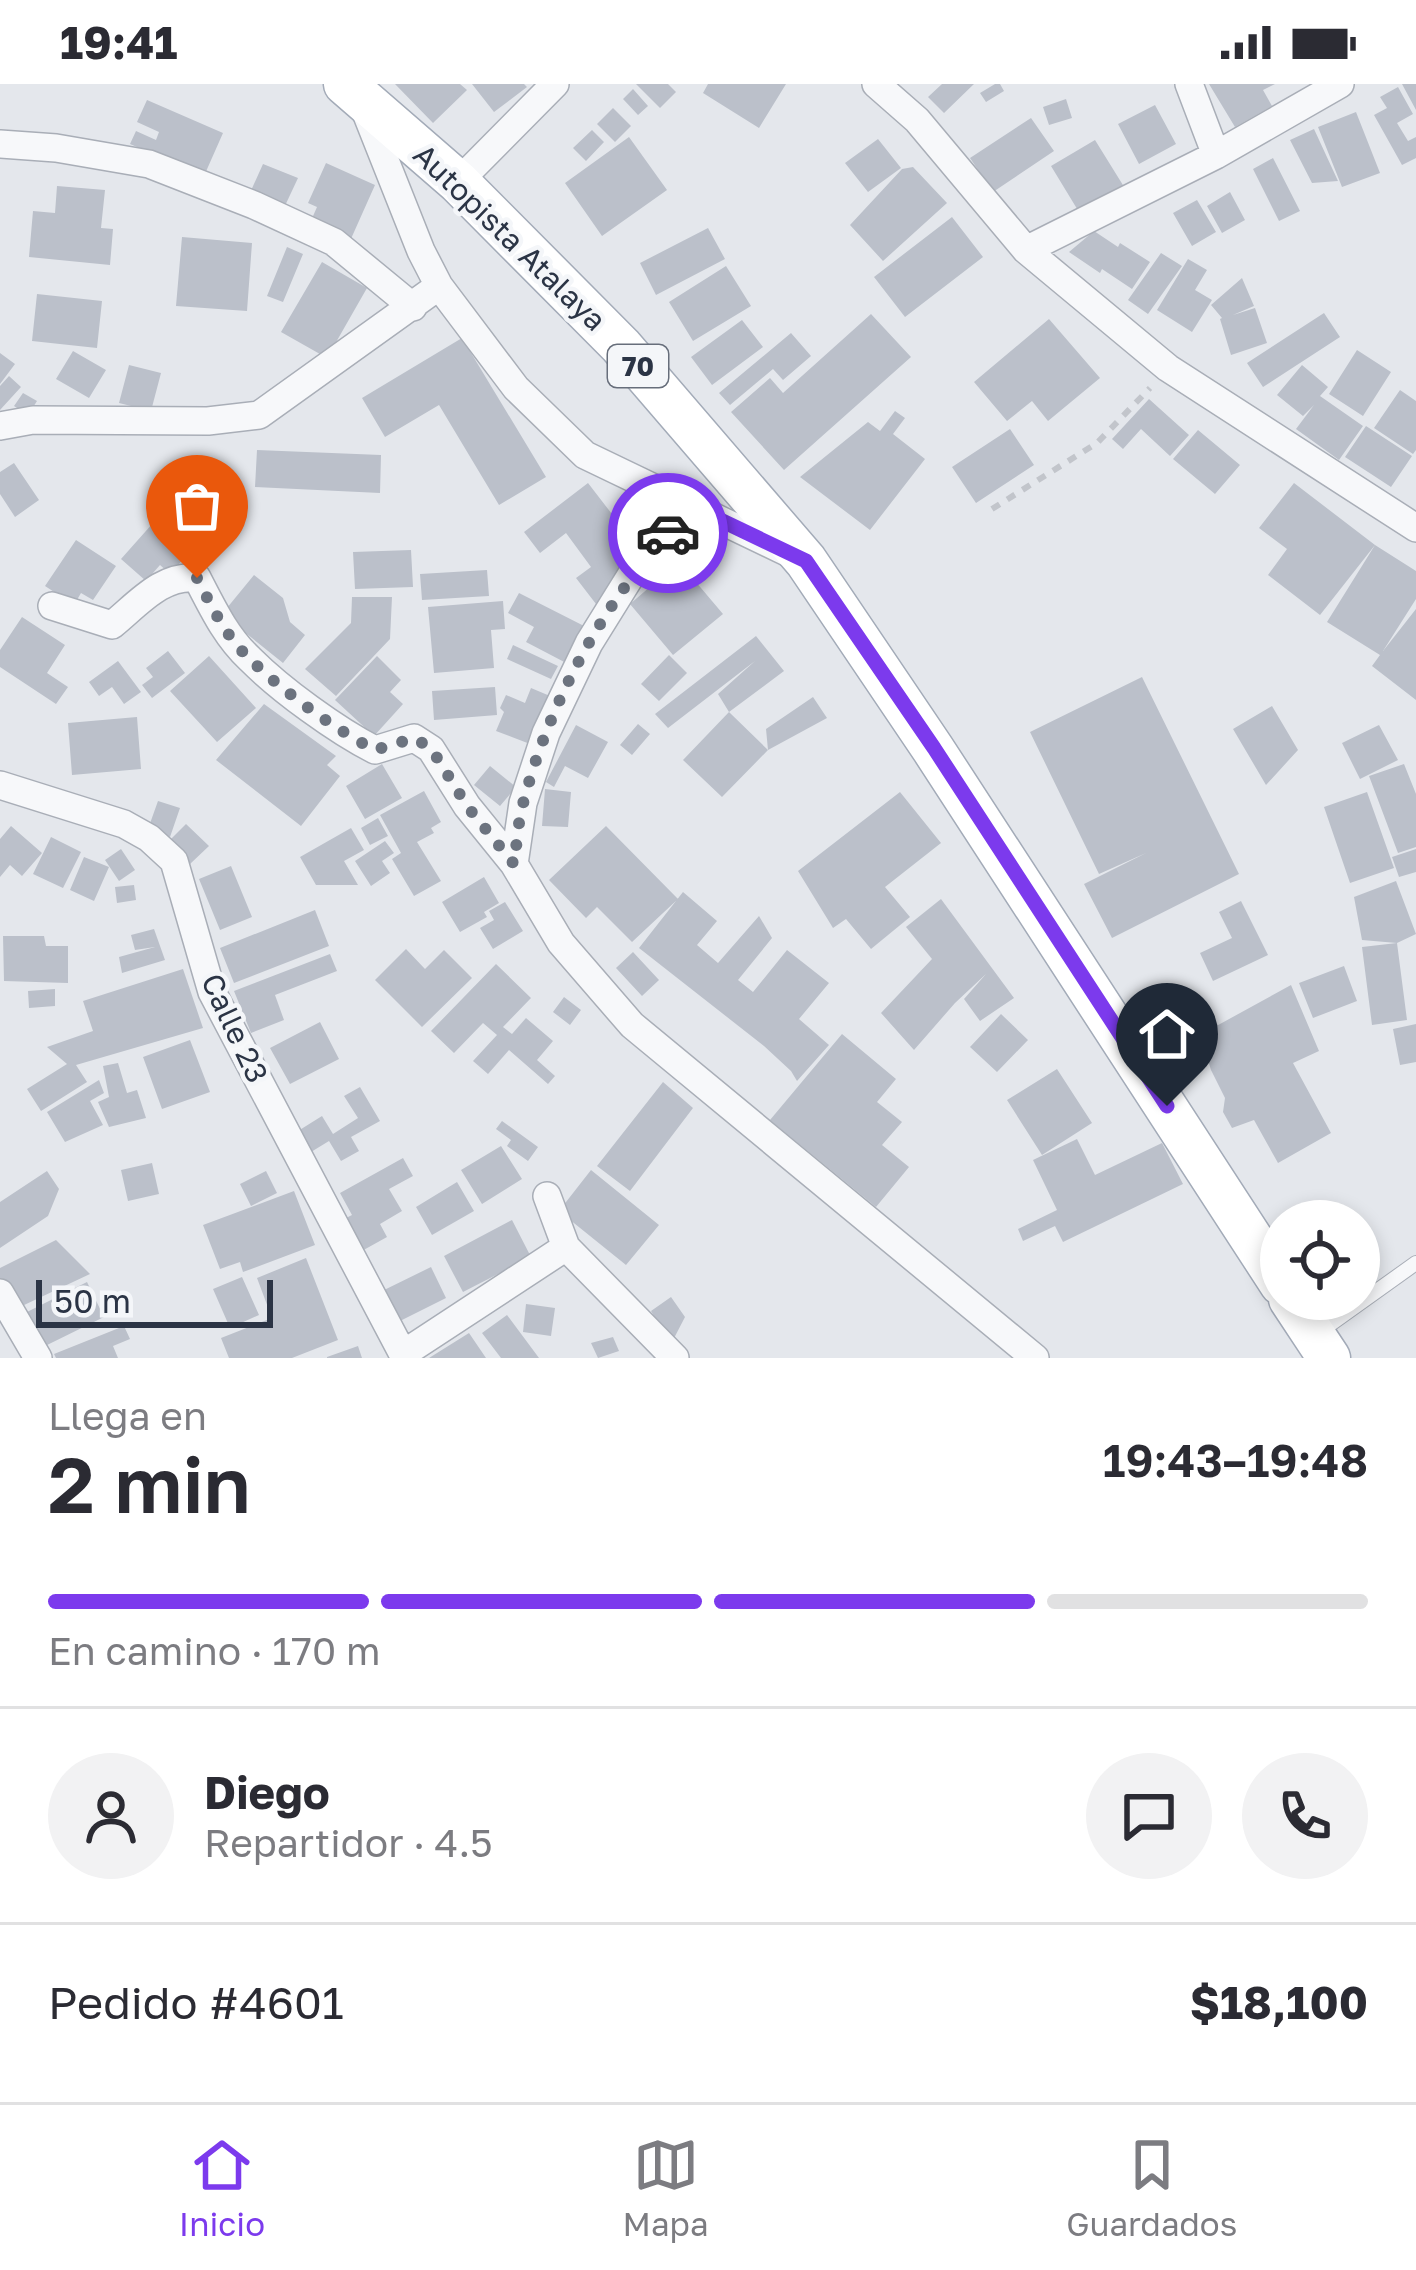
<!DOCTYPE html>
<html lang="es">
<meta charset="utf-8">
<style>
:root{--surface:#fff;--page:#f2f2f3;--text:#2b2b33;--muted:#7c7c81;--line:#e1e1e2;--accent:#7c3aed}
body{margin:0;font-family:"Golos Text",sans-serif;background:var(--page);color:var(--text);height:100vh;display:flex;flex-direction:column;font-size:45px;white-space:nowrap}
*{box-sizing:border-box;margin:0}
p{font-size:39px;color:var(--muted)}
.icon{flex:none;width:66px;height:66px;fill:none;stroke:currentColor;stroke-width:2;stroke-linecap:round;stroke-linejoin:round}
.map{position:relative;height:1274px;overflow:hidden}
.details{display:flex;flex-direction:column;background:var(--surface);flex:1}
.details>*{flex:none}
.buttons{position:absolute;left:1260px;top:1116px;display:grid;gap:24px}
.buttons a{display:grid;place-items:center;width:120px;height:120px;border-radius:50%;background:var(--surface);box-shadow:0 6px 18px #0003;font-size:60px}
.scale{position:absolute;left:36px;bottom:30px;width:237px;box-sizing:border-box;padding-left:12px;border:6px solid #2b3445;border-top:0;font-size:33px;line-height:42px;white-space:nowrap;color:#2b3445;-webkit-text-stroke:9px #f4f6f9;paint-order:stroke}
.pin{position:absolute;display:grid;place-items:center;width:102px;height:102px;color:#fff;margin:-123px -51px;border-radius:50% 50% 50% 0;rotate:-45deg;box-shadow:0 0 12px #0007}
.pin .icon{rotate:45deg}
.courier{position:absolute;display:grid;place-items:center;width:120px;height:120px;margin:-60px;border:9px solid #7c3aed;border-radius:50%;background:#fff;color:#222;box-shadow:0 3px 15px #0007}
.summary em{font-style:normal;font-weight:600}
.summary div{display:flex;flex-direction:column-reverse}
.summary{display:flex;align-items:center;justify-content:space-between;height:204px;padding:0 48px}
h1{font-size:78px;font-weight:600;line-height:90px}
.bar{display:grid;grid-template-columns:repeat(4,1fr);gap:18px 12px;align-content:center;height:144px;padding:0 48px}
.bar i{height:15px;border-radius:9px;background:var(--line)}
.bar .selected{background:var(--accent)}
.bar p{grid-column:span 4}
.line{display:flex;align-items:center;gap:30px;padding:0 48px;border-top:3px solid var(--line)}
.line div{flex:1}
.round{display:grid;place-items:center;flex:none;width:126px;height:126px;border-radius:63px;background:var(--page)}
.status{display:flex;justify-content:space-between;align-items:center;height:84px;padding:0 60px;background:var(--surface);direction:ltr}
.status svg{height:33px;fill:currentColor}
.menu{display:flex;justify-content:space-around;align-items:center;height:168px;border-top:3px solid var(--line);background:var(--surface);font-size:33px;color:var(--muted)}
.menu a{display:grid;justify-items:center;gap:6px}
.menu .selected{color:var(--accent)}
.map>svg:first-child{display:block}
</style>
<div class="status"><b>19:41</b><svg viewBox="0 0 49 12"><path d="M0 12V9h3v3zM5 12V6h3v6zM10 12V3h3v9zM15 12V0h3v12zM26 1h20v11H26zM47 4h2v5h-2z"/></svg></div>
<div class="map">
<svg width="1416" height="1274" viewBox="0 0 1416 1274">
<rect width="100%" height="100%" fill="#e4e7ec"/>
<path fill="#bbc0ca" d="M 395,0 L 460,0 L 467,6 L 433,39 Z
M 472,0 L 524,0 L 527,3 L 494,28 Z
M 636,0 L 668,0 L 676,8 L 660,24 Z
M 708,0 L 786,0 L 759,44 L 703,9 Z
M 942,0 L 974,0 L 944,29 L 928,13 Z
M 995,0 L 1000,0 L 1004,7 L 986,18 L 980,9 Z
M 1209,0 L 1275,0 L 1263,6 L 1272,22 L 1235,43 Z
M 1402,0 L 1416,0 L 1416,26 Z
M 1398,3 L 1413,30 L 1397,39 L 1408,57 L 1416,53 L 1416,74 L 1402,81 L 1374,31 L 1387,24 L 1380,13 Z
M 633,5 L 648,22 L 638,31 L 623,15 Z
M 1066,15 L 1072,34 L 1049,41 L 1043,23 Z
M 147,16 L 223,49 L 204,92 L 130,60 L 136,47 L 156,56 L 159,48 L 137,38 Z
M 1155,21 L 1176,60 L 1139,80 L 1118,40 Z
M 613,24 L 631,42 L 615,58 L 597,40 Z
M 1356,28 L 1380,89 L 1342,103 L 1318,43 Z
M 1031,34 L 1054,67 L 993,108 L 970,74 Z
M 1314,45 L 1338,97 L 1312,99 L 1290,56 Z
M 592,46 L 604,58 L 586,77 L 573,64 Z
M 629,53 L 667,106 L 602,152 L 565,99 Z
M 878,55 L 901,84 L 868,108 L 845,79 Z
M 1095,56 L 1126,106 L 1082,133 L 1051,82 Z
M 1273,74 L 1300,127 L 1279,137 L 1253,85 Z
M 326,79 L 375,101 L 350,157 L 310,139 L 317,123 L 308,119 Z
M 263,80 L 298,94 L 283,126 L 249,111 Z
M 913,83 L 947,119 L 883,177 L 850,141 L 902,85 Z
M 57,102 L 105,106 L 101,144 L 113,145 L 110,181 L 29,173 L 33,127 L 55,129 Z
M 1230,108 L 1245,136 L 1222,149 L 1207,122 Z
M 1197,116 L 1216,148 L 1192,162 L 1173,129 Z
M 952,133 L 983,173 L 905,233 L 874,193 Z
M 708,144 L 725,175 L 656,211 L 640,179 Z
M 1094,147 L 1118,163 L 1120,159 L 1150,178 L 1132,205 L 1102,185 L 1100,189 L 1069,168 Z
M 182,153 L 252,159 L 247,227 L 176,222 Z
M 287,163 L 303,170 L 283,218 L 267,212 Z
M 1161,169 L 1182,182 L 1148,230 L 1128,216 Z
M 1188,175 L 1207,186 L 1195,206 L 1212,216 L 1192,248 L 1157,226 Z
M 322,178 L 367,204 L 327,274 L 281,248 Z
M 726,182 L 751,222 L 693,257 L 669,218 Z
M 1242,194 L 1254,222 L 1233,231 L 1255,224 L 1267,259 L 1231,271 L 1220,235 L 1222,234 L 1211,221 Z
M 37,210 L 102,217 L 97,264 L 32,257 Z
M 1324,229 L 1340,253 L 1263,303 L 1247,279 Z
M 871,230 L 911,273 L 784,386 L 731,328 L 770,294 L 783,309 Z
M 1049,235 L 1100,294 L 1048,337 L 1032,317 L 1007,337 L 974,298 Z
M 742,236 L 763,263 L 712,301 L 691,273 Z
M 791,249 L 811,272 L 783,296 L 773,285 L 730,321 L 719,309 Z
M 462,254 L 546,393 L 499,421 L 439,321 L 385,353 L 362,314 Z
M 1357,266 L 1391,288 L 1363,332 L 1329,310 Z
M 73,267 L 106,286 L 89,314 L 56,295 Z
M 0,269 L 15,280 L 0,300 Z
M 129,281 L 161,289 L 151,327 L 119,319 Z
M 1302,281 L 1328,303 L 1320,312 L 1363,342 L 1339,376 L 1296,345 L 1314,321 L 1303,332 L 1277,311 Z
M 9,292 L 21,303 L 0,326 L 0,302 Z
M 1400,306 L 1416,317 L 1416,366 L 1413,370 L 1374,344 Z
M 23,309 L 37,317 L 28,331 L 14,322 Z
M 1149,315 L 1189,351 L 1170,372 L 1141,345 L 1123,365 L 1112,355 Z
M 895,327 L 905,334 L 893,350 L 925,375 L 870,446 L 800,393 L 868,338 L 880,347 Z
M 1366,342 L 1412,372 L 1391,403 L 1345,373 Z
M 1010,345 L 1034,381 L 976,419 L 952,383 Z
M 1198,346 L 1240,381 L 1215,410 L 1173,375 Z
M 257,366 L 381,371 L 380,409 L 255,403 Z
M 14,379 L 39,416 L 15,433 L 0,410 L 0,388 Z
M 588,399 L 642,469 L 615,489 L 622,499 L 596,520 L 576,494 L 591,483 L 566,449 L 540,469 L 524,448 Z
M 1294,399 L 1375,461 L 1320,531 L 1268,491 L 1287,465 L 1259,444 Z
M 161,430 L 196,461 L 170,490 L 160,481 L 146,497 L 121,475 Z
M 76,456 L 116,482 L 93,516 L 81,509 L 74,521 L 45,502 Z
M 1375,461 L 1416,487 L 1416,515 L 1383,567 L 1416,525 L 1416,616 L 1372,582 L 1380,571 L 1327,538 Z
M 411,466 L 413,503 L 355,505 L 353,468 Z
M 679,478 L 723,530 L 673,571 L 630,520 Z
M 487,486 L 489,512 L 422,516 L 420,490 Z
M 254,491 L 283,514 L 290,538 L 305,551 L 283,579 L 222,530 Z
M 519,509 L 588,544 L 570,581 L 526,558 L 534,543 L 508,529 Z
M 352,513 L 392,513 L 390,555 L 336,612 L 305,585 L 351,539 Z
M 503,517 L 505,545 L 491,546 L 494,584 L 434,589 L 428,523 Z
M 22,533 L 65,561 L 47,589 L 68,603 L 56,620 L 0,583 L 0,566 Z
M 756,552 L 784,587 L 729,628 L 718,610 L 755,577 L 668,644 L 655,630 Z
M 513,561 L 558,582 L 551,595 L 507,575 Z
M 168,567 L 185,589 L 152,614 L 142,601 L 153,593 L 146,584 Z
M 669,571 L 687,589 L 659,617 L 641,600 Z
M 209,572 L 256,624 L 217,658 L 170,607 Z
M 377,572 L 401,596 L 390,608 L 403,620 L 374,652 L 335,616 Z
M 118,577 L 141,608 L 124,620 L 112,603 L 99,612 L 89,598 Z
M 1142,593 L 1239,790 L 1112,854 L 1084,800 L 1146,769 L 1099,790 L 1030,648 Z
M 495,603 L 497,631 L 434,636 L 432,607 Z
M 531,604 L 550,612 L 530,660 L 496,647 L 504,628 L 500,624 L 506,611 L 525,619 Z
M 813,613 L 827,634 L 768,666 L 766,645 Z
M 264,620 L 336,672 L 327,681 L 340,692 L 301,742 L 216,676 Z
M 1272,622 L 1298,666 L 1266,701 L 1233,645 Z
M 729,628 L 768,666 L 722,713 L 683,676 Z
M 137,633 L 141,685 L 72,691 L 68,639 Z
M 638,640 L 650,650 L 632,671 L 620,661 Z
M 576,641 L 608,658 L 588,694 L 565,682 L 554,703 L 546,698 Z
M 1379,641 L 1398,676 L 1360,695 L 1342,659 Z
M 382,680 L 402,714 L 365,735 L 346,702 Z
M 1404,680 L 1416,710 L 1416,763 L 1398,769 L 1369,692 Z
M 490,682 L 516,703 L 500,722 L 474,701 Z
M 545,705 L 571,708 L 568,743 L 542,742 Z
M 424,707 L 441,738 L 431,744 L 434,749 L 417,758 L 441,797 L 414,812 L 392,775 L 401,769 L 380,731 Z
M 900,708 L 941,759 L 885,803 L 910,833 L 871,865 L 846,835 L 833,844 L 798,787 Z
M 1367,708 L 1394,784 L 1350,799 L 1324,723 Z
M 158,717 L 180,724 L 170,753 L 148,745 Z
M 378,734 L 388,752 L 370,761 L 361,744 Z
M 186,740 L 209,762 L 190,780 L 168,758 Z
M 11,742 L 42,769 L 22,792 L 10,781 L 0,793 L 0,755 Z
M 606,742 L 678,815 L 632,858 L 597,823 L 586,834 L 549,796 Z
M 351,744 L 364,766 L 344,777 L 358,801 L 316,801 L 300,773 Z
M 51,753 L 81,768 L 63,804 L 33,790 Z
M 385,757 L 394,769 L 382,777 L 390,789 L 371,802 L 355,777 Z
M 121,765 L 135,786 L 119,797 L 105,776 Z
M 1416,765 L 1416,788 L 1399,793 L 1392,773 Z
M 84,773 L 109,783 L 94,817 L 70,806 Z
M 231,782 L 252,833 L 220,846 L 199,795 Z
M 484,793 L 499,819 L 484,828 L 487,833 L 460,848 L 442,818 Z
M 1396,797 L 1416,850 L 1397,859 L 1362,856 L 1354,813 Z
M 134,801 L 136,816 L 117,819 L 115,803 Z
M 683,808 L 717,837 L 697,861 L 718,879 L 759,832 L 772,854 L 738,896 L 753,908 L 787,866 L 829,899 L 799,935 L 829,961 L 797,997 L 791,987 L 764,962 L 639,864 Z
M 941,815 L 1014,914 L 980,937 L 964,915 L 986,890 L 955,919 L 914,966 L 881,929 L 932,875 L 906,843 Z
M 1241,817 L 1268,871 L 1213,897 L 1200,869 L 1232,854 L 1219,828 Z
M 505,818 L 523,847 L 493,865 L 480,844 L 494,836 L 489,827 Z
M 315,826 L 329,862 L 234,899 L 220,864 Z
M 154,845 L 165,876 L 122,889 L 119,873 L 155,863 L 135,866 L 131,851 Z
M 3,852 L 44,852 L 46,862 L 68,862 L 68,899 L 4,897 Z
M 1397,859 L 1407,936 L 1372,941 L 1362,863 Z
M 406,865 L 425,885 L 444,866 L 472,894 L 422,943 L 375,896 Z
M 633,868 L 659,896 L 642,912 L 616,884 Z
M 330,870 L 337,887 L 275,911 L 284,936 L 251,949 L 234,907 Z
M 496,880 L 531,914 L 503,943 L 512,950 L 526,934 L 553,957 L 537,976 L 555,992 L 548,1000 L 509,966 L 488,990 L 473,977 L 497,951 L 483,939 L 454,969 L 431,947 Z
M 1344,882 L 1357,917 L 1313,934 L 1299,899 Z
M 183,885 L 203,944 L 76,981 L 87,998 L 41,1027 L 27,1005 L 67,980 L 47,963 L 93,947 L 83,917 Z
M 1291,901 L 1319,967 L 1293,979 L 1331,1049 L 1278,1079 L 1254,1036 L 1232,1044 L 1223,1028 L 1225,1014 L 1211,986 L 1200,951 Z
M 55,905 L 55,922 L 29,924 L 28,907 Z
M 564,913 L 581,926 L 570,941 L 553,928 Z
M 1001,930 L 1028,956 L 997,988 L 970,963 Z
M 320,938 L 339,975 L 290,1000 L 270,964 Z
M 1416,940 L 1416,978 L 1400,981 L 1393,945 Z
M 842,950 L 896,995 L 877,1018 L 902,1038 L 882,1061 L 909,1083 L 876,1123 L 770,1036 Z
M 190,956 L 210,1008 L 162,1025 L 143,973 Z
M 118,979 L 127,1009 L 137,1006 L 146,1034 L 109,1043 L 98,1018 L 109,1013 L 103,982 Z
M 1057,985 L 1092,1039 L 1042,1071 L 1007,1016 Z
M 99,996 L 104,1009 L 90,1017 L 103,1041 L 65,1058 L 47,1028 Z
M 663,998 L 693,1024 L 630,1107 L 597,1082 Z
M 360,1003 L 380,1037 L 351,1053 L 359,1067 L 341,1077 L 329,1057 L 311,1068 L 298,1047 L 322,1032 L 333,1050 L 358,1034 L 344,1012 Z
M 502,1037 L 538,1063 L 528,1077 L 507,1062 L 511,1056 L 496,1045 Z
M 1077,1055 L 1095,1091 L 1162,1059 L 1183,1100 L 1063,1158 L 1055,1142 L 1023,1157 L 1018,1145 L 1057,1126 L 1033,1076 Z
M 501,1062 L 522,1095 L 482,1120 L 461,1086 Z
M 403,1074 L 413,1092 L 389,1105 L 402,1127 L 380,1140 L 387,1153 L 360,1168 L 342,1136 L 352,1131 L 340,1109 Z
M 152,1079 L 159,1110 L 128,1117 L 121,1086 Z
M 591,1086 L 659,1141 L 626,1181 L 559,1127 Z
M 47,1087 L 59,1105 L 48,1132 L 0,1164 L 0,1118 Z
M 266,1087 L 277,1109 L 251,1122 L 240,1100 Z
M 457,1098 L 474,1127 L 432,1151 L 416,1123 Z
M 294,1107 L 315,1161 L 243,1188 L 240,1178 L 220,1185 L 203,1141 Z
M 512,1136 L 531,1173 L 463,1208 L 444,1172 Z
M 56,1156 L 90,1190 L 22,1222 L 0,1199 L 0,1184 Z
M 306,1174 L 338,1256 L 292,1274 L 229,1274 L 221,1254 L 272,1234 L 257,1194 Z
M 431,1183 L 446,1214 L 394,1240 L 378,1209 Z
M 242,1193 L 259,1231 L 230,1244 L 213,1205 Z
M 87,1198 L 104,1233 L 43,1263 L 25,1229 Z
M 671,1213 L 685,1233 L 671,1260 L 651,1227 Z
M 526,1220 L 555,1224 L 551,1252 L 523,1248 Z
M 507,1231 L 539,1274 L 501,1274 L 482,1249 Z
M 124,1242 L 130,1255 L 113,1262 L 118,1274 L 56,1274 L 54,1270 Z
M 469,1249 L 486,1274 L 429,1274 Z
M 613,1253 L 619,1267 L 598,1274 L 591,1259 Z
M 358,1262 L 362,1274 L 327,1274 L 327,1273 Z"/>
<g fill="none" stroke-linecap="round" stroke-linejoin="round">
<g stroke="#a9aeb7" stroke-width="16">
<path id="service" d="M 1318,1249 L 1416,1179"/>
</g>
<g stroke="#a9aeb7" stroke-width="30">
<path id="minor" d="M 876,0 L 917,36 L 1026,166 L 1168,284 L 1416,444
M 1189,0 L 1216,71
M 363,21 L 421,167 L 439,202 L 516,304 L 585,371 L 793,471
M 0,60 L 56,64 L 149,80 L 254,121 L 334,158 L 413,223
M 458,98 L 555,0
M 1026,166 L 1216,71 L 1340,0
M 0,342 L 33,336 L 208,337 L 259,331 L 439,202
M 52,522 L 112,541 C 138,520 162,490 197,494 C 212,523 226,553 250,575 C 281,606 336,646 375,666 L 414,654 L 431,665 L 467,722 L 514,780 L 561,859 L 632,941 L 1035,1274
M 0,701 L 124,740 L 149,754 L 174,777 L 212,908 L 405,1274
M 514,780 L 523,719 L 546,649 L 589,559 L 635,485 L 691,422
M 547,1112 L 566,1163 L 675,1274
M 0,1209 L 38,1274
M 403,1270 L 566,1163"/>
</g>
<g stroke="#a3abb8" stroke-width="45">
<path id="primary" d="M 345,0 L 458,98 L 621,262 L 806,477 L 933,665 L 1281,1200
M 1290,1215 L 1329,1274"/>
</g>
<path stroke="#c2c5cb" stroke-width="6" stroke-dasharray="9 9" stroke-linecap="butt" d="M 992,425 L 1097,359 L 1150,304"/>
<use href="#service" stroke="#f7f8fa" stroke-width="14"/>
<use href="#minor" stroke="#f7f8fa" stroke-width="27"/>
<use href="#primary" stroke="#fff" stroke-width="42"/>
</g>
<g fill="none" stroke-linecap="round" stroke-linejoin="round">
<path stroke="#6c737f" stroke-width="12" stroke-dasharray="0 21.6" d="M 197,494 C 212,523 226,553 250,575 C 281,606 336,646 375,666 L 414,654 L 431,664 L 467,722 L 514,780 C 517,759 518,736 524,716 C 550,618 601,524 668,449"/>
<path stroke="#7c3aed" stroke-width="15" d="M 668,449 L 691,422 L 806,477 L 934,664 L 1167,1022"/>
</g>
<g text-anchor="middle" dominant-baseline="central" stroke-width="9" stroke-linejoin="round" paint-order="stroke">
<rect fill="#f4f6f9" stroke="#676e7b" stroke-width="3" x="608" y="261" width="60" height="42" rx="9"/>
<g font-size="27" font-weight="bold" fill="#2b3445">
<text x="638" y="282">70</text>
</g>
<g font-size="30" fill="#2b3445" stroke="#f4f6f9">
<text transform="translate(510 153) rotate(44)">Autopista Atalaya</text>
<text transform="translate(235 944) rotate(65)">Calle 23</text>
</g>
</g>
</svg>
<div class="buttons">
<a><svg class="icon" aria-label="locate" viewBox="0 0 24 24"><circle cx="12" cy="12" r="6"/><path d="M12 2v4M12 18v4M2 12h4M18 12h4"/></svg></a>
</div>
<div class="scale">50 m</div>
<div class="pin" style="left:197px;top:494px;background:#ea580c"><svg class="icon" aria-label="bag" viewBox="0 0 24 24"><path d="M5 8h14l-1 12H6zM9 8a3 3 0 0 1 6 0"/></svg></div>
<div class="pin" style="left:1167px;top:1022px;background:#1f2937"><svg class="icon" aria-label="home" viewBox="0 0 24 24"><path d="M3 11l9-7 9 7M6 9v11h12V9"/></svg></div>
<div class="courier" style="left:668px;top:449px"><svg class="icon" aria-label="car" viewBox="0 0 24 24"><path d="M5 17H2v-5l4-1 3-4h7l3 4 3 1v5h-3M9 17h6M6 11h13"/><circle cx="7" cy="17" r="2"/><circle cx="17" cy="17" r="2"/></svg></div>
</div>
<section class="details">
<div class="summary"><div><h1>2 min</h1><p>Llega en</p></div><em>19:43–19:48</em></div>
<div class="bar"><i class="selected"></i><i class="selected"></i><i class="selected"></i><i></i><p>En camino · 170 m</p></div>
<div class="line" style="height:216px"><a class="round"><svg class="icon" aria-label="person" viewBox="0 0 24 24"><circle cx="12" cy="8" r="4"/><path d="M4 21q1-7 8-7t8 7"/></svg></a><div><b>Diego</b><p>Repartidor · 4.5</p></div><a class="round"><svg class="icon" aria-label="chat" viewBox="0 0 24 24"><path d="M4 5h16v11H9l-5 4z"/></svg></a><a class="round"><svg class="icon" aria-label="phone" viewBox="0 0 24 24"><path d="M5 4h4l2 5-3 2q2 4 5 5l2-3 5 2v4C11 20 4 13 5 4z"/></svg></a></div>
<div class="line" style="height:156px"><div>Pedido #4601</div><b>$18,100</b></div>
</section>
<nav class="menu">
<a class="selected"><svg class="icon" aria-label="home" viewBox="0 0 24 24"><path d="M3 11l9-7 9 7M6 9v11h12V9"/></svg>Inicio</a>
<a><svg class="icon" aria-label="map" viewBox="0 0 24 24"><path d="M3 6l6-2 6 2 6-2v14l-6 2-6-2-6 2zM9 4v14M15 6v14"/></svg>Mapa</a>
<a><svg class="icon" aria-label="saved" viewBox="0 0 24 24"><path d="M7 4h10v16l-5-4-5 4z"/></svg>Guardados</a>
</nav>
